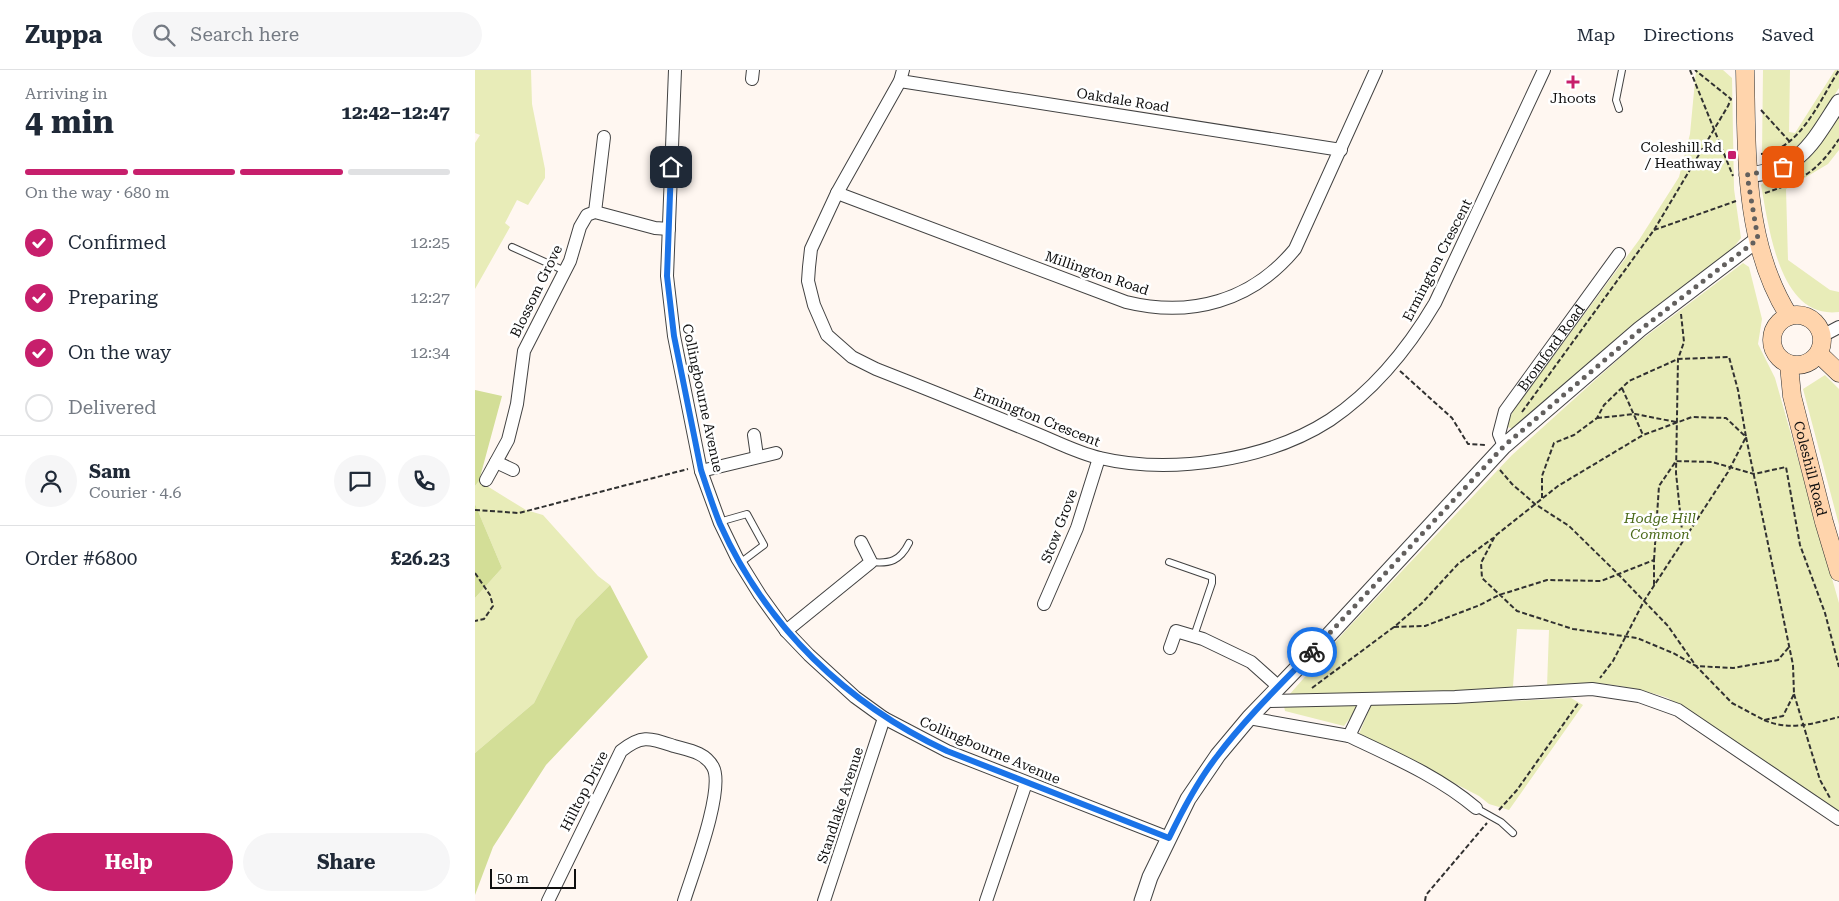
<!DOCTYPE html>
<meta charset="utf-8">
<style>
:root{--surface:#fff;--page:#f6f6f7;--text:#1f2937;--muted:#747a83;--line:#e0e1e3;--accent:#c71f6c}
body{margin:0;font-family:"Roboto Serif",serif;background:var(--page);color:var(--text);height:100vh;display:flex;flex-direction:column;font-size:19px;white-space:nowrap}
*{box-sizing:border-box;margin:0}
p{font-size:16px;color:var(--muted)}
.icon{flex:none;width:28px;height:28px;fill:none;stroke:currentColor;stroke-width:2;stroke-linecap:round;stroke-linejoin:round}
.map{position:relative;flex:1;overflow:hidden}
.side{display:flex;flex-direction:column;background:var(--surface);width:475px}
.side>*{flex:none}
.scale{position:absolute;left:15px;bottom:12px;width:86px;box-sizing:border-box;padding-left:5px;border:2px solid #0f0f0f;border-top:0;font-size:14px;line-height:18px;white-space:nowrap;color:#0f0f0f;-webkit-text-stroke:4px #fff;paint-order:stroke}
.pin{position:absolute;display:grid;place-items:center;width:42px;height:42px;color:#fff;margin:-21px;border-radius:10px;box-shadow:0 2px 8px #0006}
.courier{position:absolute;display:grid;place-items:center;width:50px;height:50px;margin:-25px;border:4px solid #1a73e8;border-radius:50%;background:#fff;color:#222;box-shadow:0 1px 6px #0007}
.head em{font-style:normal;font-weight:700}
.head div{display:flex;flex-direction:column-reverse}
.head{display:flex;align-items:center;justify-content:space-between;height:85px;padding:0 25px}
h1{font-size:32px;font-weight:700;line-height:38px}
.bar{display:grid;grid-template-columns:repeat(4,1fr);gap:8px 5px;align-content:center;height:60px;padding:0 25px}
.bar i{height:6px;border-radius:4px;background:var(--line)}
.bar .active{background:var(--accent)}
.bar p{grid-column:span 4}
.line{display:flex;align-items:center;gap:12px;padding:0 25px;border-top:1px solid var(--line)}
.line div{flex:1}
.round{display:grid;place-items:center;flex:none;width:52px;height:52px;border-radius:26px;background:var(--page)}
ol{padding:0 25px;list-style:none}
li{display:flex;align-items:center;gap:15px;height:55px}
li p{margin-inline-start:auto}
li .icon{padding:5px;border-radius:50%;background:var(--accent);color:#fff;stroke-width:4}
li:last-child{color:var(--muted)}
li i{width:28px;height:28px;border:2px solid var(--line);border-radius:50%}
.action{display:flex;gap:10px;margin-top:auto;padding:10px 25px}
.action a{flex:1;height:58px;border-radius:30px;background:var(--accent);color:#fff;font-size:20px;font-weight:700;line-height:58px;text-align:center}
.action a+a{background:var(--page);color:var(--text)}
header{display:flex;align-items:center;gap:30px;box-sizing:border-box;height:70px;padding:0 25px;background:var(--surface);border-bottom:1px solid var(--line)}
header strong{font-size:24px}
nav{display:flex;gap:28px;margin-inline-start:auto;font-size:18px}
.search{width:350px;height:45px;background:var(--page);display:flex;align-items:center;gap:12px;box-sizing:border-box;padding:0 18px;border-radius:28px;color:var(--muted);font-size:19px}
main{display:flex;flex:1;min-height:0}
.map>svg:first-child{display:block}
</style>
<header>
<strong>Zuppa</strong>
<div class="search"><svg class="icon" aria-label="search" viewBox="0 0 24 24"><circle cx="10" cy="10" r="6"/><path d="M15 15l6 6"/></svg>Search here</div>
<nav><a>Map</a><a>Directions</a><a>Saved</a></nav>
</header>
<main>
<section class="side">
<div class="head"><div><h1>4 min</h1><p>Arriving in</p></div><em>12:42–12:47</em></div>
<div class="bar"><i class="active"></i><i class="active"></i><i class="active"></i><i></i><p>On the way · 680 m</p></div>
<ol>
<li><svg class="icon" aria-label="check" viewBox="0 0 24 24"><path d="M5 12l5 5 9-10"/></svg>Confirmed<p>12:25</p></li>
<li><svg class="icon" aria-label="check" viewBox="0 0 24 24"><path d="M5 12l5 5 9-10"/></svg>Preparing<p>12:27</p></li>
<li><svg class="icon" aria-label="check" viewBox="0 0 24 24"><path d="M5 12l5 5 9-10"/></svg>On the way<p>12:34</p></li>
<li><i></i>Delivered</li>
</ol>
<div class="line" style="height:90px"><a class="round"><svg class="icon" aria-label="person" viewBox="0 0 24 24"><circle cx="12" cy="8" r="4"/><path d="M4 21q1-7 8-7t8 7"/></svg></a><div><b>Sam</b><p>Courier · 4.6</p></div><a class="round"><svg class="icon" aria-label="chat" viewBox="0 0 24 24"><path d="M4 5h16v11H9l-5 4z"/></svg></a><a class="round"><svg class="icon" aria-label="phone" viewBox="0 0 24 24"><path d="M5 4h4l2 5-3 2q2 4 5 5l2-3 5 2v4C11 20 4 13 5 4z"/></svg></a></div>
<div class="line" style="height:65px"><div>Order #6800</div><b>£26.23</b></div>
<div class="action"><a>Help</a><a>Share</a></div>
</section>
<div class="map">
<svg width="1364" height="831" viewBox="0 0 1364 831">
<rect width="100%" height="100%" fill="#fff7f1"/>
<path fill="#e8ecb8" d="M 0,0 L 56,0 L 57,34 L 70,99 L 70,108 L 53,135 L 42,130 L 30,153 L 35,157 L 0,219 L 0,73 L 5,65 L 0,63 Z
M 1221,0 L 1248,0 L 1257,8 L 1259,119 L 1266,168 L 1258,178 L 1151,264 L 1042,359 L 1031,357 L 1038,341 L 1164,170 L 1204,107 L 1215,64 Z
M 1288,0 L 1315,0 L 1314,62 L 1320,63 L 1360,0 L 1364,0 L 1364,18 L 1334,65 L 1312,86 L 1296,93 L 1287,84 Z
M 1364,45 L 1364,80 L 1353,94 L 1311,119 L 1313,190 L 1355,220 L 1364,222 L 1364,242 C 1304,250 1294,157 1286,115 L 1291,110 L 1327,91 Z
M 1268,193 L 1274,197 L 1287,249 L 1283,274 L 1300,308 L 1364,533 L 1364,745 L 1193,628 C 1155,615 1112,608 1072,617 L 1074,560 L 1042,559 L 1037,631 L 1096,628 L 1108,635 L 1034,740 L 1014,734 L 1004,726 L 884,664 L 896,635 L 943,631 L 814,625 L 872,559 L 1037,385 L 1158,276 Z
M 1350,305 L 1364,319 L 1364,455 L 1328,319 Z
M 4,411 L 51,440 L 68,445 L 123,506 L 135,515 L 101,549 L 59,633 L 0,683 L 0,528 L 27,498 L 0,434 L 0,416 Z
M 811,634 L 884,636 L 869,656 L 810,641 L 809,636 Z"/>
<path fill="#d3de97" d="M 0,320 L 27,326 L 4,411 L 0,416 Z
M 0,434 L 27,498 L 0,528 Z
M 135,515 L 173,587 L 71,695 L 18,777 L 0,825 L 0,683 L 59,633 L 101,549 Z"/>
<g fill="none" stroke-linecap="round" stroke-linejoin="round">
<g stroke="#424242" stroke-width="8">
<path id="service" d="M 1144,39 L 1141,30 L 1147,0
M 37,177 L 90,201
M 244,452 L 272,444 L 289,475 L 265,493
M 396,492 C 415,494 425,491 434,473
M 694,492 L 737,507 L 737,513 L 719,566
M 1001,738 L 1026,752 L 1038,763"/>
</g>
<g stroke="#424242" stroke-width="14">
<g id="minor">
<path d="M 200,0 L 192,206 L 199,266 L 226,401 L 245,453 L 262,488 L 285,525 L 311,561 L 334,585 L 380,627 L 409,648 L 472,681 L 694,768"/>
<path d="M 428,0 L 425,11 L 362,123 L 336,179 L 334,197 L 333,211 L 339,235 L 352,265 L 377,287 L 401,299 C 452,319 504,340 555,361 C 578,370 602,383 625,388 C 697,405 793,390 855,350 C 898,321 934,277 960,233 L 1069,0"/>
<path d="M 277,9 L 278,0"/>
<path d="M 425,11 L 866,80"/>
<path d="M 362,123 L 651,232 C 716,248 777,231 820,179 L 901,0"/>
<path d="M 120,142 L 129,67"/>
<path d="M 1347,266 L 1364,257"/>
<path d="M 279,365 L 282,386"/>
<path id="s1" d="M 1029,376 L 1024,364 L 1030,341 L 1144,184"/>
<path d="M 21,392 L 38,400"/>
<path d="M 226,401 L 301,383"/>
<path d="M 11,410 L 33,370 L 42,334 L 49,281 L 95,191 L 105,157 L 112,145 L 120,142 L 180,158 L 194,159"/>
<path d="M 569,534 L 602,458 L 624,388"/>
<path d="M 311,561 L 396,492 L 386,472"/>
<path d="M 695,578 L 701,561 L 728,569 L 776,592 L 804,617"/>
<path d="M 790,631 L 980,627 L 1117,619 L 1164,626 L 1203,640 L 1364,749"/>
<path d="M 774,648 L 874,666 L 891,631"/>
<path d="M 874,666 C 918,687 963,706 1001,738"/>
<path d="M 73,831 L 146,681 C 167,664 175,668 199,676 C 213,680 230,682 238,697 C 250,719 217,805 209,831"/>
<path d="M 349,831 L 409,648"/>
<path d="M 511,831 L 551,713"/>
</g>
</g>
<g stroke="#424242" stroke-width="17">
<path id="tertiary" d="M 1272,105 C 1326,100 1337,73 1364,32
M 667,831 L 675,807 L 713,729 L 743,685 L 774,648 L 853,566 L 1029,376 L 1165,259 L 1283,169"/>
</g>
<g stroke="#313131" stroke-width="19">
<g id="secondary">
<path d="M 1270,0 C 1272,83 1268,173 1314,246"/>
<circle cx="1322" cy="270" r="25"/>
<path d="M 1344,284 L 1364,303"/>
<path id="s2" d="M 1314,295 L 1317,326 L 1349,452 L 1364,502"/>
</g>
</g>
<path stroke="#313131" stroke-width="2" stroke-dasharray="5 2.5" stroke-linecap="butt" d="M 1215,0 L 1258,106
M 1286,40 L 1315,72
M 1286,84 C 1325,80 1345,30 1364,0
M 1290,123 C 1326,111 1343,101 1364,69
M 1179,160 L 1261,131
M 1206,244 L 1209,272 L 1203,289 L 1201,403 L 1208,470
M 925,301 L 977,348 L 993,374 L 1012,375
M 1147,318 L 1168,365
M 1047,342 L 1179,160 L 1253,36 L 1256,29 L 1220,0
M 1122,348 L 1160,344 L 1201,352
M 1025,400 L 1037,414 L 1060,434 L 1094,456 L 1143,504 L 1193,556 L 1221,596 L 1257,633 L 1289,650 L 1308,646 L 1319,624 L 1318,595 L 1271,367 L 1251,348 L 1217,347 L 1168,365 L 1083,416 L 1020,466 L 1006,493 L 1007,508 L 1042,541 L 1098,559 L 1162,568 L 1198,583 L 1221,596 L 1258,598 L 1303,590 L 1314,577
M 1067,428 L 1067,406 L 1079,373 L 1099,365 L 1122,348 L 1129,335 L 1154,311 L 1203,289 L 1254,287 L 1263,320 L 1271,367 L 1253,402 L 1169,531 L 1138,591 L 1125,608
M 0,440 L 44,443 L 213,399
M 1179,490 L 1184,416 L 1201,391 L 1237,392 L 1279,404 L 1311,397 L 1325,475 L 1350,543 L 1364,597
M 0,503 L 15,525 L 18,536 L 9,549 L 0,551
M 919,557 L 950,556 L 1005,535 L 1024,525 L 1072,510 L 1126,511 L 1179,490 L 1179,516
M 837,618 L 919,557 L 947,533 L 983,494 L 1018,468
M 1319,624 L 1345,710 L 1355,728
M 1289,650 C 1315,661 1337,654 1364,647
M 1024,740 L 1042,720 L 1104,632
M 950,831 L 951,825 L 1012,753"/>
<use href="#service" stroke="#fff" stroke-width="6"/>
<use href="#minor" stroke="#fff" stroke-width="12"/>
<use href="#tertiary" stroke="#fff" stroke-width="15"/>
<use href="#secondary" stroke="#ffd4ac" stroke-width="18"/>
</g>
<g fill="none" stroke-linecap="round" stroke-linejoin="round">
<path stroke="#63605e" stroke-width="5" stroke-dasharray="0 9" d="M 837,582 L 1029,376 L 1165,260 L 1283,169 L 1272,105 L 1308,97"/>
<path stroke="#1a73e8" stroke-width="6" d="M 196,97 L 192,206 L 199,266 L 226,400 C 232,418 238,437 245,454 C 291,557 372,634 472,681 L 694,768 C 708,739 723,710 743,685 C 771,648 805,615 837,582"/>
</g>
<g fill="#c71f6c" stroke="#fff" stroke-width="2">
<path d="M1095.5 4.5h5v5h5v5h-5v5h-5v-5h-5v-5h5z"/>
<rect x="1252" y="80" width="10" height="10" rx="2.5"/>
</g>
<g text-anchor="middle" dominant-baseline="central" stroke-width="5" stroke-linejoin="round" paint-order="stroke">
<g font-size="14" fill="#0f0f0f" stroke="#fff">
<text x="1098" y="28">Jhoots</text>
<text x="1247" y="77" text-anchor="end">Coleshill Rd<tspan x="1247" dy="16">/ Heathway</tspan></text>
</g>
<g font-size="14" fill="#0f0f0f" stroke="#fff">
<text transform="translate(648 30) rotate(9)">Oakdale Road</text>
<text transform="translate(962 190) rotate(-63)">Ermington Crescent</text>
<text transform="translate(622 203) rotate(19)">Millington Road</text>
<text transform="translate(61 221) rotate(-64)">Blossom Grove</text>
<text stroke="none"><textPath href="#s1" startOffset="115">Bromford Road</textPath></text>
<text transform="translate(228 328) rotate(78)">Collingbourne Avenue</text>
<text transform="translate(562 347) rotate(22)">Ermington Crescent</text>
<text stroke="none"><textPath href="#s2" startOffset="106">Coleshill Road</textPath></text>
<text transform="translate(584 456) rotate(-69)">Stow Grove</text>
<text transform="translate(515 680) rotate(23)">Collingbourne Avenue</text>
<text transform="translate(109 721) rotate(-63)">Hilltop Drive</text>
<text transform="translate(365 735) rotate(-72)">Standlake Avenue</text>
</g>
<g font-size="14" font-style="italic" fill="#4c6b1b" stroke="#fff">
<text x="1185" y="448">Hodge Hill<tspan x="1185" dy="16">Common</tspan></text>
</g>
</g>
</svg>
<div class="scale">50 m</div>
<div class="pin" style="left:1308px;top:97px;background:#ea580c"><svg class="icon" aria-label="bag" viewBox="0 0 24 24"><path d="M5 8h14l-1 12H6zM9 8a3 3 0 0 1 6 0"/></svg></div>
<div class="pin" style="left:196px;top:97px;background:#1f2937"><svg class="icon" aria-label="home" viewBox="0 0 24 24"><path d="M3 11l9-7 9 7M6 9v11h12V9"/></svg></div>
<div class="courier" style="left:837px;top:582px"><svg class="icon" aria-label="bike" viewBox="0 0 24 24"><circle cx="6" cy="16" r="4"/><circle cx="18" cy="16" r="4"/><path d="M6 16l4-8h5l3 8M10 8l3 8H6M13 5h3"/></svg></div>
</div>
</main>
